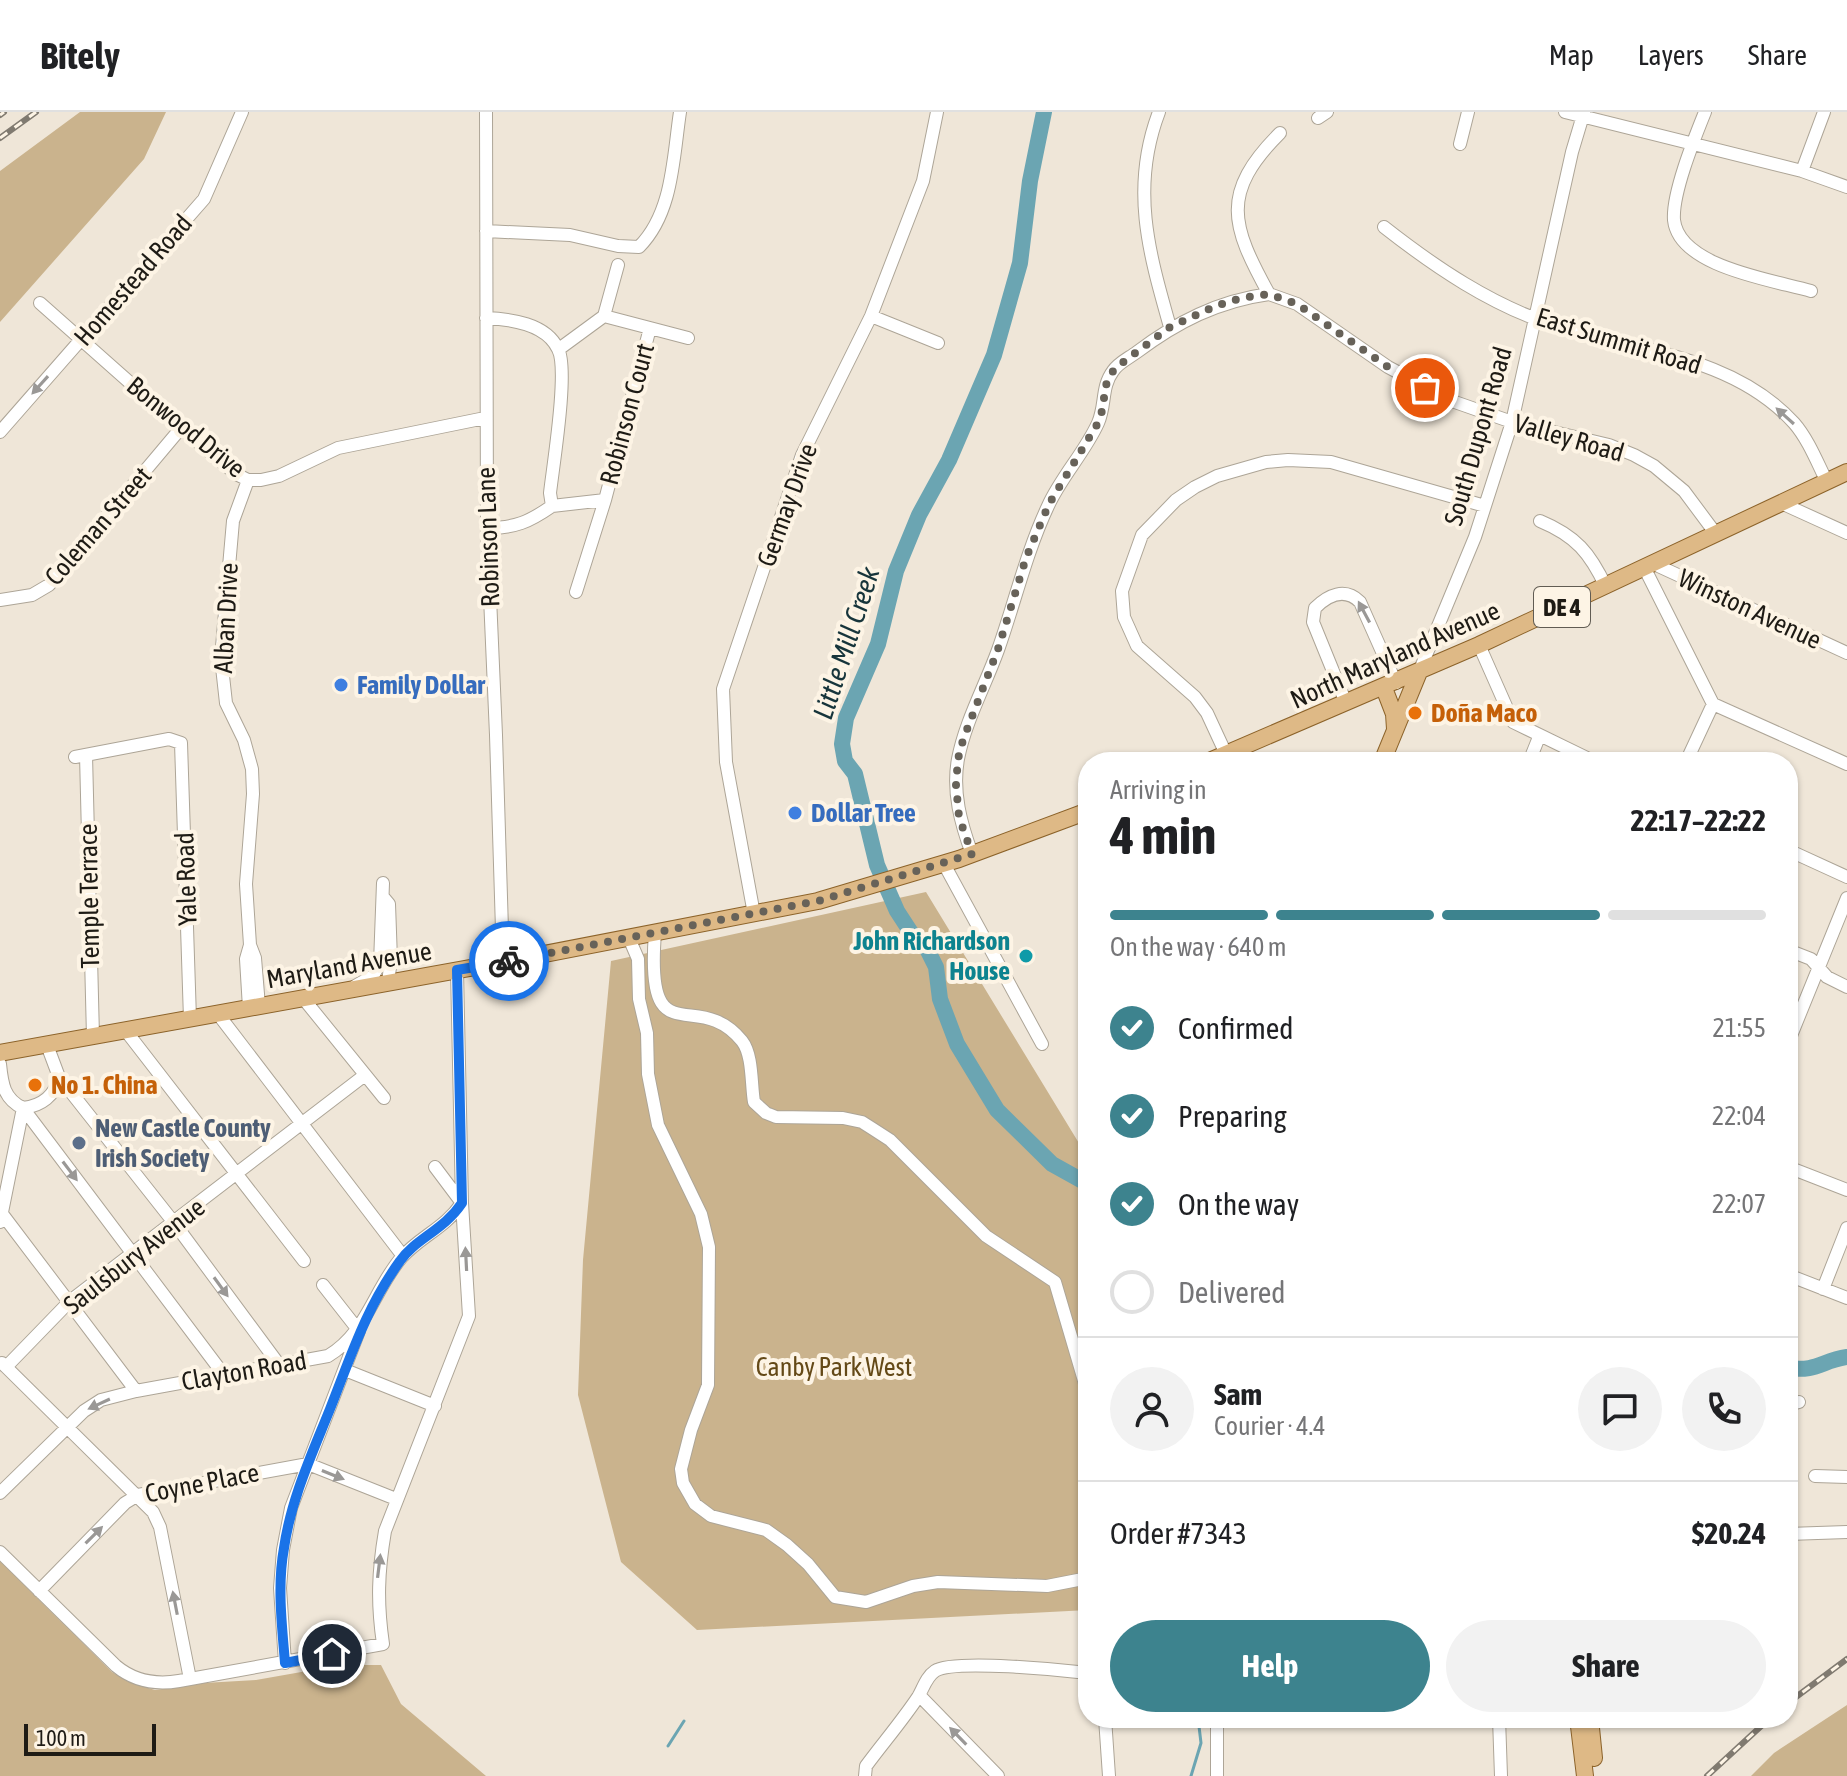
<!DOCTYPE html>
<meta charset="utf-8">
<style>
:root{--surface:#fff;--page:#f2f2f2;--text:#202124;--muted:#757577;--line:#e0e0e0;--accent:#3d838e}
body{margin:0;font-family:"Asap Condensed",sans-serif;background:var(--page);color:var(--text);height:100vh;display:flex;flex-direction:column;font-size:30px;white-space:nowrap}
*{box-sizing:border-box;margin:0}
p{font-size:26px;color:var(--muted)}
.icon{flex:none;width:44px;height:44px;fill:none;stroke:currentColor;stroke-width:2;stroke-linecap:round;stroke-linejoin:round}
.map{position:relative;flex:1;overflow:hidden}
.sheet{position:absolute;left:1078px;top:640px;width:720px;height:976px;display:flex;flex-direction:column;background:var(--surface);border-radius:32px;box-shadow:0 2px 6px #0004}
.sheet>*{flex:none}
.scale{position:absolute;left:24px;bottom:20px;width:132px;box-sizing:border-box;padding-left:8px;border:4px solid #1e1b15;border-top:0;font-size:22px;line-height:28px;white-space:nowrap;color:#1e1b15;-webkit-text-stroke:6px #fdf4e5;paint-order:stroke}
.pin{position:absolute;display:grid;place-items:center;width:68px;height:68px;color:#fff;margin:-34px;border:4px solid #fff;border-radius:50%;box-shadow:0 2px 8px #0007}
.courier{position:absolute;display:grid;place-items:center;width:80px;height:80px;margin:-40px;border:6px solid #1a73e8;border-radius:50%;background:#fff;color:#222;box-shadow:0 2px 10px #0007}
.overview em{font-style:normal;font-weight:700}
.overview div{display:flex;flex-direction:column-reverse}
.overview{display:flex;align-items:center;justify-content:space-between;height:136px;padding:0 32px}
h1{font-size:52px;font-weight:700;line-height:60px}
.bar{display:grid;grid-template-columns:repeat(4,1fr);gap:12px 8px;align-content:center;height:96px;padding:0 32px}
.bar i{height:10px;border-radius:6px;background:var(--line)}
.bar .current{background:var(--accent)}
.bar p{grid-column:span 4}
.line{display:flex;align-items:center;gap:20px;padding:0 32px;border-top:2px solid var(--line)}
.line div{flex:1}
.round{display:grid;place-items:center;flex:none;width:84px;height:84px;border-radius:42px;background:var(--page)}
ol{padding:0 32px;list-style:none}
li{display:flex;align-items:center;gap:24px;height:88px}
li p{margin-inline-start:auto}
li .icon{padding:8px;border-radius:50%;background:var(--accent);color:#fff;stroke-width:4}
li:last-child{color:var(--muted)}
li i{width:44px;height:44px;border:4px solid var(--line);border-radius:50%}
.button{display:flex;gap:16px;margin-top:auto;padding:16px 32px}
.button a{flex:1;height:92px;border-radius:48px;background:var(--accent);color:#fff;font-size:32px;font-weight:700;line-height:92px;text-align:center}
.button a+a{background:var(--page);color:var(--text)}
header{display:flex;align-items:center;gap:48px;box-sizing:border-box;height:112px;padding:0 40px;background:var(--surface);border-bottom:2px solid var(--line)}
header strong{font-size:38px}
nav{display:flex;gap:44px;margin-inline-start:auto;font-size:28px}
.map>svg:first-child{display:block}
</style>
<header>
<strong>Bitely</strong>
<nav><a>Map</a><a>Layers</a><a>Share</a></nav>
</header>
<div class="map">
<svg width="1847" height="1664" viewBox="0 0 1847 1664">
<rect width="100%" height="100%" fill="#efe6d8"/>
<path fill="#cab38d" d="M 80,0 L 166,0 L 144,47 L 0,210 L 0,59 Z
M 926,780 L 1088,1046 L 1088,1498 L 697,1518 L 621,1450 L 578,1283 L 583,1148 L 611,849 Z
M 0,1449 L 112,1560 L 129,1570 L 155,1578 L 204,1571 L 256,1568 L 341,1553 L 381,1553 L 401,1592 L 486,1664 L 0,1664 Z
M 1847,1593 L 1847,1664 L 1751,1664 L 1774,1641 Z"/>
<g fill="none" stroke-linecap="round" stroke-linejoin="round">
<path stroke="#6ba5b2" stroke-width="3" d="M 668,1634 L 684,1609
M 1191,1664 L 1201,1631 L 1198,1606"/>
<path stroke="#6ba5b2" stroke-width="16" d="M 1044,0 L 1030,69 L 1020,151 L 994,243 L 949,348 L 919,403 L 896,459 L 878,532 L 846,606 L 842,632 L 845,649 L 855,662 L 877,753 L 897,799 L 912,822 L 927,837 L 936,855 L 940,887 L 957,932 L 997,998 L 1052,1052 L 1088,1072
M 1788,1256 C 1817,1260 1821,1249 1847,1245"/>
<g stroke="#ada597" stroke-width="14">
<path id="minor" d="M 486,0 L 487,416 L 496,623 L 503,850
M 1159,0 C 1130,76 1149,141 1170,215
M 1565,0 L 1802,59 L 1847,75
M 1705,0 C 1695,25 1672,81 1674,108 C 1679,155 1773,168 1811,179
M 1318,6 L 1327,0
M 1280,21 C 1220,81 1231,113 1269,182 L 1297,192 L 1388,255 L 1452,289 L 1512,310 L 1609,333 L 1634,343 L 1654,354 L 1684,379 L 1716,422
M 1460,32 L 1468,0
M 1802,59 L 1824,0
M 1384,115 C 1435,155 1491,193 1553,213 C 1635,239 1732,243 1794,311 C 1808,327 1817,350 1827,370
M 486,119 L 570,123 L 618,134 L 639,135 C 673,101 673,46 680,0
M 40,191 L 181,316 L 236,362 L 248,368 L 261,368 L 279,364 L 338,336 L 485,306
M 604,204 L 688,226
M 871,204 L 938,231
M 486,206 C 510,207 546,211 558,237 C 569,257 553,354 550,381 L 552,394 C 529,410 515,416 487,416
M 559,237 L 604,204 L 618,153
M 0,320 L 204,87 L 242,0
M 248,368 L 233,409 L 221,546 L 226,591 L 244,628 L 252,657 L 253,682 L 246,772 L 250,833 L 246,847 L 249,896
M 1781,391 L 1847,421
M 552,394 L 605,388
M 1540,409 C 1576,424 1590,441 1606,475
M 1654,452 L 1847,541
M 1645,457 L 1713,592 L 1847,652
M 576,480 L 605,388 L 650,216
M 0,488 L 32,483 L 49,473 L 181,316
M 1479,533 L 1513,610 L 1595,650
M 1419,560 L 1475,425 L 1512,310 L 1572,40 L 1584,0
M 1346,591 L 1313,510 L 1315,496 C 1328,483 1345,475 1360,490 L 1396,571
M 1226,642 L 1207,601 L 1195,585 L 1137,534 L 1124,505 L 1122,479 L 1142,423 L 1176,388 L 1195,375 L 1217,364 L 1266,350 L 1288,348 L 1331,350 L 1485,394
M 86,643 L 93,925
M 75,645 L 169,627 L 181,631 L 190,907
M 1529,650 L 1539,625
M 1686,650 L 1713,592
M 1788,738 L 1847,765
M 972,742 C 961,712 952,680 958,647 C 965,610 985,574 998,538 C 1015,490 1026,441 1048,394 C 1061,365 1085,340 1098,311 C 1106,293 1101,275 1113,259 C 1118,251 1129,246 1137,240 C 1177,210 1218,189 1269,182
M 944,752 L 1042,932
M 384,786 L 389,792 L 391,848 L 388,870
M 754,802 L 726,650 L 723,577 L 802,343 L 871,204 L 923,69 L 937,0
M 655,821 C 645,948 697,873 742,929 C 753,943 751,973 754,990 L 766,1001 L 776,1005 L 843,1006 L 862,1010 L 873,1017 L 890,1028 L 986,1124 L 1055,1170 L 1088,1282
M 629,826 L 638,847 L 639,887 L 647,921 L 648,962 L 658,1013 L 701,1102 L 709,1135 L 708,1273 L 691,1318 L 681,1357 L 683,1371 L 695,1392 L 711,1404 L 766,1418 L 787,1433 L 808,1452 L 835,1485 L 866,1490 L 913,1474 L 938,1470 L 1047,1474 L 1088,1466
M 250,833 L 255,846 L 259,894
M 1788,838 L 1811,847 L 1827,865 L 1847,875
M 355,874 L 373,864 L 380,851 L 383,771
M 303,886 L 384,986
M 218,902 L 403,1144
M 126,919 L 304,1149
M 1788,931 L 1847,786
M 47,933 L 59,965 L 175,1112 L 280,1254
M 0,952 C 2,972 4,987 23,996 C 41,994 55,984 59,965
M 23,996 L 224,1263
M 1788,1055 L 1847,1078
M 3,1103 L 136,1279
M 0,1110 L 23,996
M 1788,1163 L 1847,1186
M 1823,1177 L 1847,1116
M 2,1251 L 153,1400 L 160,1415 L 190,1567
M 6,1255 L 70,1189 L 365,963
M 345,1258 L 435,1294
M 1788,1293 L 1799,1290
M 1815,1364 L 1847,1365
M 0,1381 L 84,1299 L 101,1288 L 136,1279 L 328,1244 C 367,1221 374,1177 402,1145 C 421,1124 445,1116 462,1091 L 457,858
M 1788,1422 L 1847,1420
M 0,1440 L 116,1554 C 134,1569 155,1573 179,1569 L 383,1532 C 377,1491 378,1460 385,1419 L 469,1204 L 462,1091 L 435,1055
M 39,1479 L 125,1391 L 138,1383 L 308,1352 L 396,1387
M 285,1551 L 280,1476 L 283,1438 L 291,1396 L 359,1219 L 323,1173
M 919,1583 L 998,1664
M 1105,1606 L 1109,1664
M 1499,1606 L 1501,1664
M 865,1664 L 866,1654 C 883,1631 902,1609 918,1585 C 923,1577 926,1565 935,1559 C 953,1547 1062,1558 1088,1561
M 1217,1664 L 1217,1606"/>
</g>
<g stroke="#8c632a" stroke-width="18">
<path id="major" d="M 1384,576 L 1394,602 L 1395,617
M 1207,650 L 1479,533 L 1847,360
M 1382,650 L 1419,560
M 0,941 L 503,850 L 818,789 L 959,747 L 1088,699
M 1578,1606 L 1585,1664
M 1590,1606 L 1594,1646"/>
</g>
<use href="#minor" stroke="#fff" stroke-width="12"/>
<use href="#major" stroke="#deb986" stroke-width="16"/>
<g stroke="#807a70" stroke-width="6">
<path id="rail" d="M 0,3 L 4,0
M 0,26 L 36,0
M 1788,1591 L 1847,1547
M 1707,1664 L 1770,1606"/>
</g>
<use href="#rail" stroke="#fdf4e5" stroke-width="3" stroke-dasharray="9" stroke-linecap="butt"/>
</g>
<defs><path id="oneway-solid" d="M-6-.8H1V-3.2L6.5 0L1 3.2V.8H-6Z" transform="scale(2)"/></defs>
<g fill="#9a9896">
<use href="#oneway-solid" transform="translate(40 273) rotate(132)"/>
<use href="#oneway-solid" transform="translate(1785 304) rotate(-138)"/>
<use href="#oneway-solid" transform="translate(1364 500) rotate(-118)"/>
<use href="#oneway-solid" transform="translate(70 1059) rotate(53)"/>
<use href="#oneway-solid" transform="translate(466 1147) rotate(-93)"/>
<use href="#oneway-solid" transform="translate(221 1175) rotate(54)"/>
<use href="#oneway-solid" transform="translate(99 1292) rotate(155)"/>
<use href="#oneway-solid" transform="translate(333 1363) rotate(22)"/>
<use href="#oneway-solid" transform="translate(94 1423) rotate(-45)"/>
<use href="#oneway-solid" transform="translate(379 1454) rotate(-83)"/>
<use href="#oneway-solid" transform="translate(175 1491) rotate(-101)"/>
<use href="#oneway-solid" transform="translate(958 1624) rotate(-134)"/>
</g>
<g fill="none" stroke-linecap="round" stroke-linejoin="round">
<path stroke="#676259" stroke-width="8" stroke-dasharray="0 14.4" d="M 509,849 L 818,789 L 972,742 L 959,705 L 956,673 L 958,647 L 963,628 L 998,537 L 1026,446 L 1049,392 L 1098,311 L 1104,293 L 1104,277 L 1114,257 L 1170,215 L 1216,194 L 1241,186 L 1269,182 L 1297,192 L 1388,255 L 1425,276"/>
<path stroke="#1a73e8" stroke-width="10" d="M 332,1542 L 285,1551 C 282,1513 277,1474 284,1436 C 291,1387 312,1342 330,1297 C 351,1244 366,1196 400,1149 C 415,1127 444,1118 462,1091 L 457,858 L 509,849"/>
</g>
<g fill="#3f7fe0" stroke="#fdf4e5" stroke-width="3">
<circle cx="341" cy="573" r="8"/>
<circle cx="795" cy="701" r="8"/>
</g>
<g fill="#e8710a" stroke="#fdf4e5" stroke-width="3">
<circle cx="1415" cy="601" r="8"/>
<circle cx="35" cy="973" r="8"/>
</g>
<circle fill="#0f9aa8" stroke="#fdf4e5" stroke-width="3" cx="1026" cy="844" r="8"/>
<circle fill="#5c6f8a" stroke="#fdf4e5" stroke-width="3" cx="79" cy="1031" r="8"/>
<g text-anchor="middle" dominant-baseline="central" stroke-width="8" stroke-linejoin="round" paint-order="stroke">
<rect fill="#fdf4e5" stroke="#615c53" stroke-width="2" x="1534" y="475" width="56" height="40" rx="6"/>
<g font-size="24" font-weight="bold" fill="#1e1b15">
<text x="1562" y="495">DE 4</text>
</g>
<g font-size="26" fill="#1e1b15" stroke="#fdf4e5">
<text transform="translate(133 168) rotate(-49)">Homestead Road</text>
<text transform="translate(1619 229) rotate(17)">East Summit Road</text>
<text transform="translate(627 302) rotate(-75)">Robinson Court</text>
<text transform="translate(186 315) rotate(39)">Bonwood Drive</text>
<text transform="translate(1478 324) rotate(-74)">South Dupont Road</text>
<text transform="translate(1569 326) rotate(16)">Valley Road</text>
<text transform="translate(787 393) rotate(-70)">Germay Drive</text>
<text transform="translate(98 414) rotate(-49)">Coleman Street</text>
<text transform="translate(488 425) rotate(-92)">Robinson Lane</text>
<text transform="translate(1750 497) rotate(25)">Winston Avenue</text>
<text transform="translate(226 506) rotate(-87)">Alban Drive</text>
<text transform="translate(1395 543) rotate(-24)">North Maryland Avenue</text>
<text transform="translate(186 767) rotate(-92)">Yale Road</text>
<text transform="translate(89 784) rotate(-91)">Temple Terrace</text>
<text transform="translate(349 853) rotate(-10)">Maryland Avenue</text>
<text transform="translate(134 1144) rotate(-38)">Saulsbury Avenue</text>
<text transform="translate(244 1259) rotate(-10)">Clayton Road</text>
<text transform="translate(202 1371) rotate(-11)">Coyne Place</text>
</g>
<g font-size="26" font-weight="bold" fill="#366cbe" stroke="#fdf4e5" text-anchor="start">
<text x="357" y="573">Family Dollar</text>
<text x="811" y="701">Dollar Tree</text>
</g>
<g font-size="26" font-weight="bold" fill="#c56008" stroke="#fdf4e5" text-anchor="start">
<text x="1431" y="601">Doña Maco</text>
<text x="51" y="973">No 1. China</text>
</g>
<g font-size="26" font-weight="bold" fill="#0d838f" stroke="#fdf4e5" text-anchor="end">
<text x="1010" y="829">John Richardson<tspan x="1010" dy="30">House</tspan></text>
</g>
<g font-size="26" font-weight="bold" fill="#4e5e75" stroke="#fdf4e5" text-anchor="start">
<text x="95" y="1016">New Castle County<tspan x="95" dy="30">Irish Society</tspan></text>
</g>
<g font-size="26" fill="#644917" stroke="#fdf4e5">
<text x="834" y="1255">Canby Park West</text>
</g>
<g font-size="28" font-style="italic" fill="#17353b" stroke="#fdf4e5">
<text transform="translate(846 531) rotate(-72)">Little Mill Creek</text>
</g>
</g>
</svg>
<div class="scale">100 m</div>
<div class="pin" style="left:1425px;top:276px;background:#ea580c"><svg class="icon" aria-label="bag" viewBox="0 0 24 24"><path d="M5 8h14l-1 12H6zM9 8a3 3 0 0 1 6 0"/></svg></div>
<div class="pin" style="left:332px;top:1542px;background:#1f2937"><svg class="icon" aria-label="home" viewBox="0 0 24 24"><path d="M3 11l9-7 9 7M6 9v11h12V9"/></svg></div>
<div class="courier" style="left:509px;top:849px"><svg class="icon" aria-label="bike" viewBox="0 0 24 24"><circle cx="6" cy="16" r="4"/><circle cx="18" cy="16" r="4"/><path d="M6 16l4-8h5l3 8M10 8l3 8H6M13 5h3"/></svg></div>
<section class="sheet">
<div class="overview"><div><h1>4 min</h1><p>Arriving in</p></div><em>22:17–22:22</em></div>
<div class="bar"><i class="current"></i><i class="current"></i><i class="current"></i><i></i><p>On the way · 640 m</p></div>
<ol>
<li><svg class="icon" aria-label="check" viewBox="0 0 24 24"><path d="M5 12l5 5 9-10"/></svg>Confirmed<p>21:55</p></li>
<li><svg class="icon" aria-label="check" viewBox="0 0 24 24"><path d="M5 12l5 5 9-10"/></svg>Preparing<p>22:04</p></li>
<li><svg class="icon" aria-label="check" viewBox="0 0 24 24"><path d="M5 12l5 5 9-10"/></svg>On the way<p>22:07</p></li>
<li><i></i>Delivered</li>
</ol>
<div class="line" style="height:144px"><a class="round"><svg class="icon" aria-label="person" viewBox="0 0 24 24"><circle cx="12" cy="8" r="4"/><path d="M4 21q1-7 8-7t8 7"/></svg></a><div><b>Sam</b><p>Courier · 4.4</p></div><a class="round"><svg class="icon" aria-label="chat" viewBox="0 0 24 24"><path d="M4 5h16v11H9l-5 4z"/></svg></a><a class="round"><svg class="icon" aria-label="phone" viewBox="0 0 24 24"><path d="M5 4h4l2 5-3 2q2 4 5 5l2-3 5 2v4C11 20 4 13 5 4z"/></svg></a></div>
<div class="line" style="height:104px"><div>Order #7343</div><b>$20.24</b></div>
<div class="button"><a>Help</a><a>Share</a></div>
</section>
</div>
